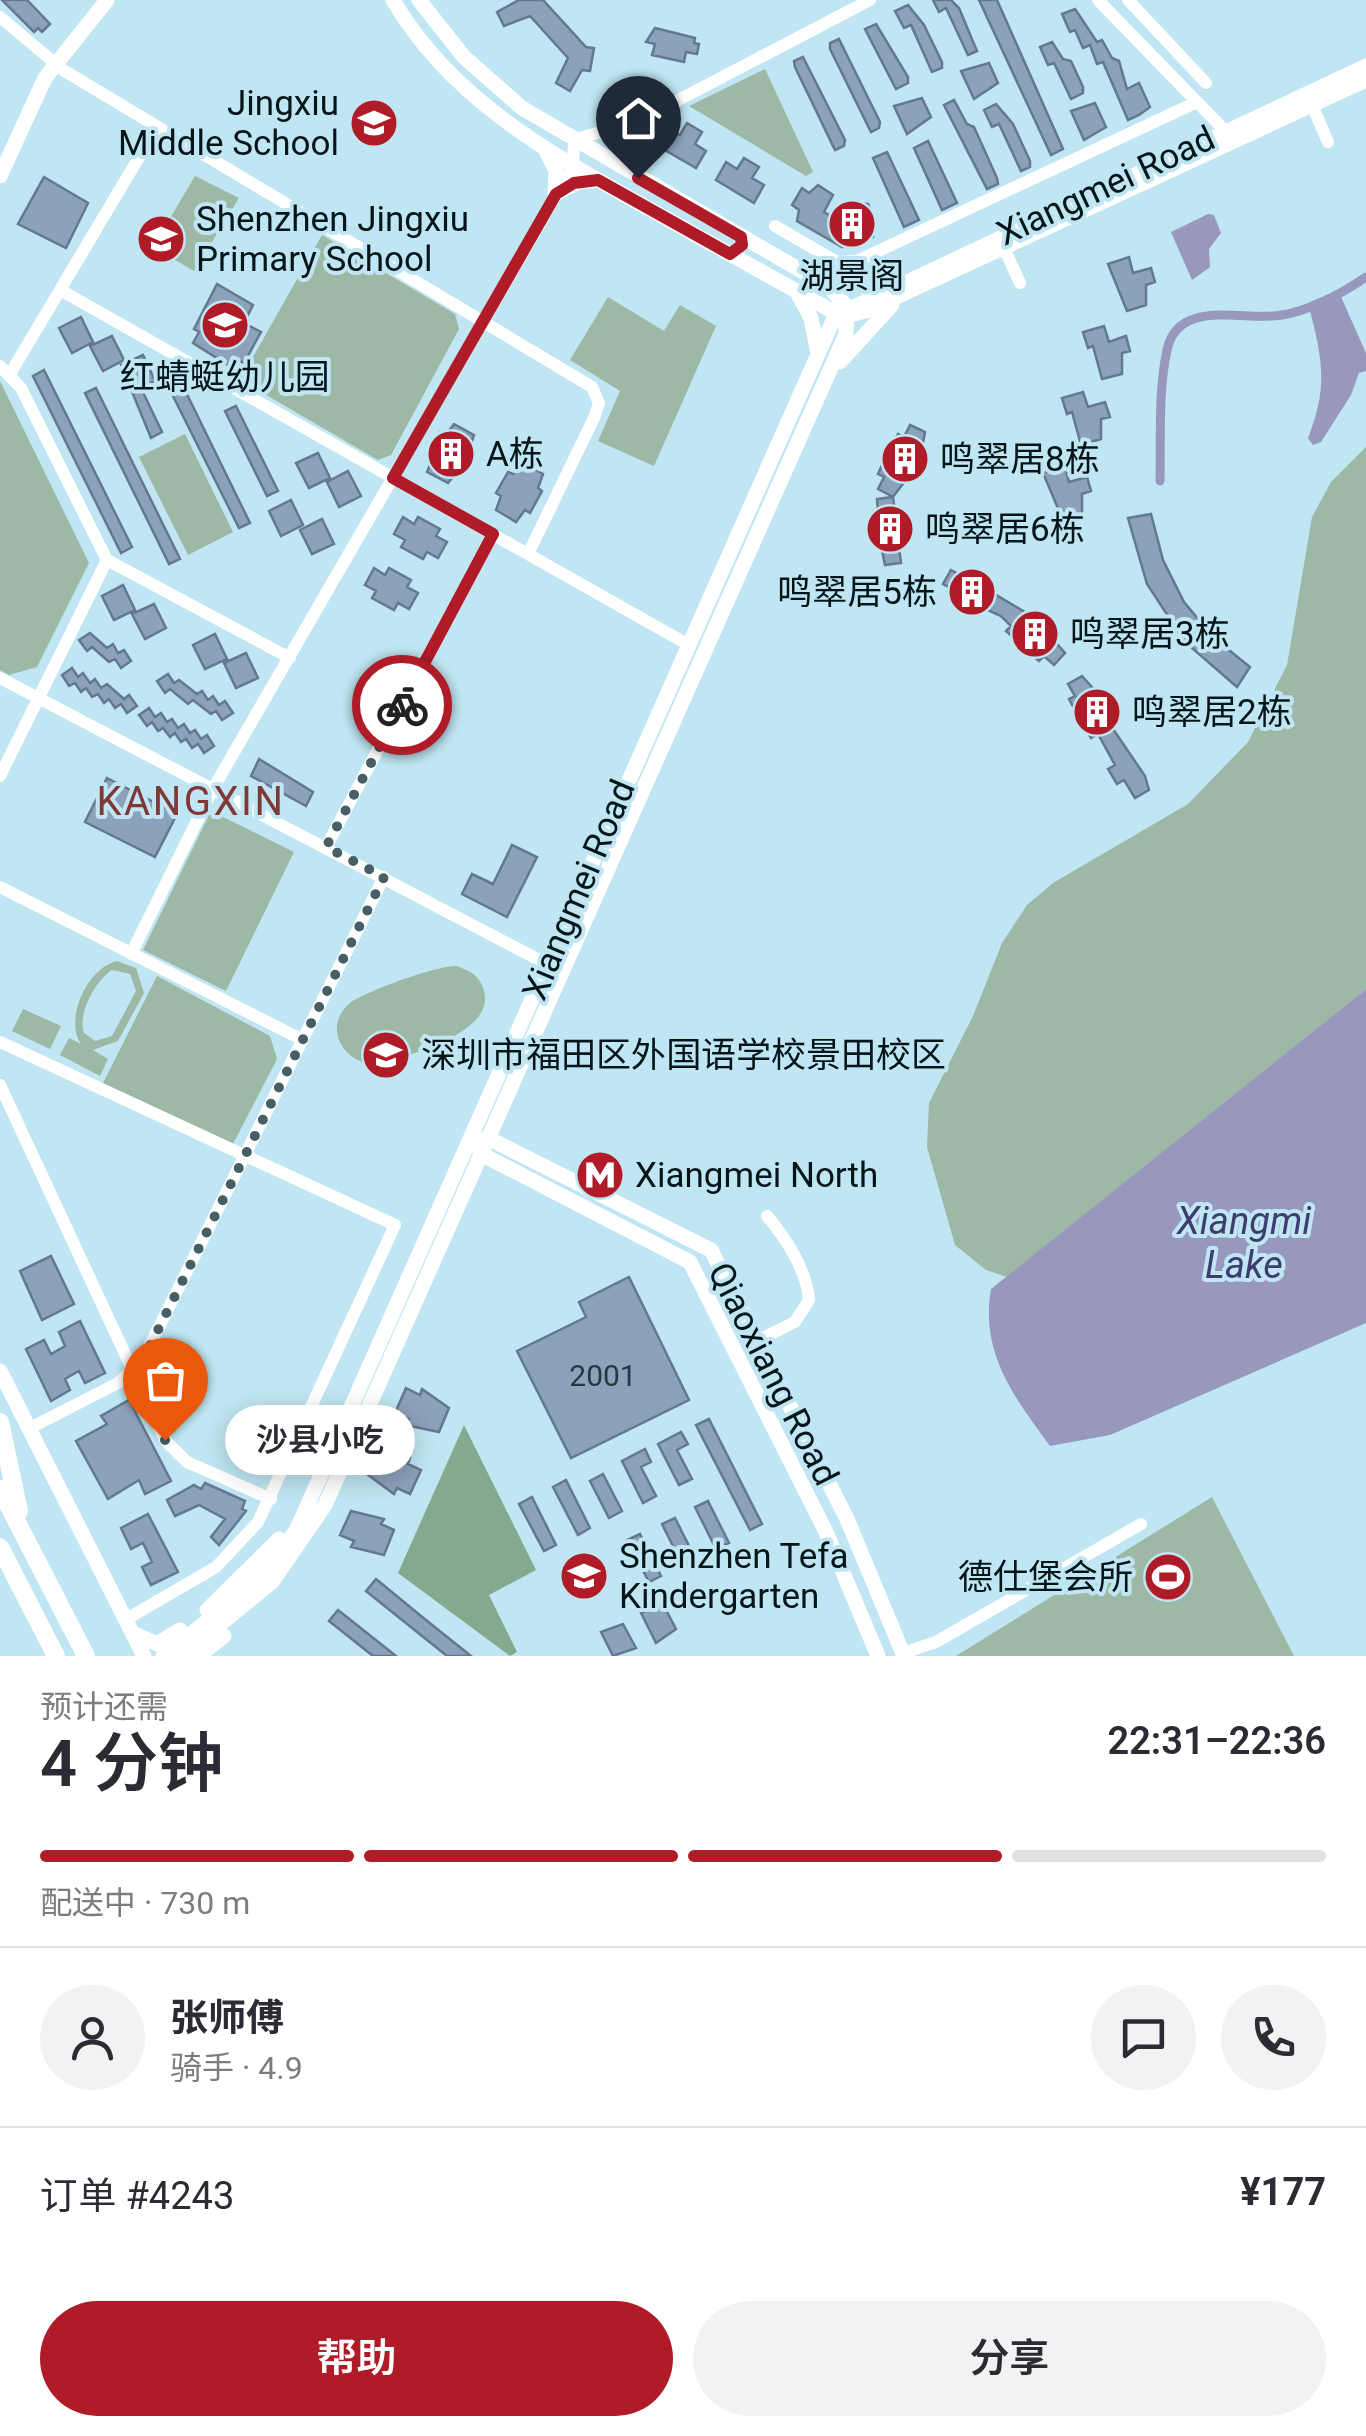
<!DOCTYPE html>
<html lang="zh">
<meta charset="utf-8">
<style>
:root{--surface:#fff;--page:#f2f2f3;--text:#2b2b33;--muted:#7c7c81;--line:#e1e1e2;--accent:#af1c28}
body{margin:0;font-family:Roboto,"Noto Sans SC",sans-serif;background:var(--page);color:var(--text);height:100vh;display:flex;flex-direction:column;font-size:38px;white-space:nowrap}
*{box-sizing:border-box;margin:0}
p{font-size:32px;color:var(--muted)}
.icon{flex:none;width:55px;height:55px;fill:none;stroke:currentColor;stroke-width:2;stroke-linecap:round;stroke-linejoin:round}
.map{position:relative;height:1656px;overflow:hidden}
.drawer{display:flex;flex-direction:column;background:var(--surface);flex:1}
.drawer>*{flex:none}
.pin{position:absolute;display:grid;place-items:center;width:85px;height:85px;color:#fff;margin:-102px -42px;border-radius:50% 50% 50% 0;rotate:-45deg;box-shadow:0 0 10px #0007}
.pin .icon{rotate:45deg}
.courier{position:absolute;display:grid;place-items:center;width:100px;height:100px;margin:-50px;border:8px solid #af1c28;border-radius:50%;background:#fff;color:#222;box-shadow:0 2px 12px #0007}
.bubble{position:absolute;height:70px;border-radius:35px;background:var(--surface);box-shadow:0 5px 25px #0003;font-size:32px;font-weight:600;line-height:70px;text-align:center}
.summary em{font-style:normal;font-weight:600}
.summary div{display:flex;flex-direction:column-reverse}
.summary{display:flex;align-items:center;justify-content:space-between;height:170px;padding:0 40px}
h1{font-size:65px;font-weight:600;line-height:75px}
.bar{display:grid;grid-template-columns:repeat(4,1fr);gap:15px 10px;align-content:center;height:120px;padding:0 40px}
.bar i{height:12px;border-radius:8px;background:var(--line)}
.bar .selected{background:var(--accent)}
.bar p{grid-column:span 4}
.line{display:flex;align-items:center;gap:25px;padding:0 40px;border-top:2px solid var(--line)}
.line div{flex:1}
.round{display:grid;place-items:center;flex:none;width:105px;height:105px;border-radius:52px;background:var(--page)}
.button{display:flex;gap:20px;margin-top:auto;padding:20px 40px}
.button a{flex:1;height:115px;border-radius:60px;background:var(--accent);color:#fff;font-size:40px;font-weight:600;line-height:115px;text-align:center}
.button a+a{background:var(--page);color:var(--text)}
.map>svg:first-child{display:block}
</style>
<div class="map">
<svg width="1366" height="1656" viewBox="0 0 1366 1656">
<rect width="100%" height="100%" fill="#bfe6f2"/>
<path fill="#9db8a4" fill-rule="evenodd" d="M 765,69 L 813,172 L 806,176 L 689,106 Z
M 195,176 L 239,198 L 194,271 L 153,247 Z
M 322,235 L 455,314 L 459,329 L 391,455 L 378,460 L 240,380 Z
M 608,297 L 664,331 L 680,305 L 716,326 L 654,466 L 598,441 L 620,391 L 570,360 Z
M 0,381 L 89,563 L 37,667 L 9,675 L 0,670 Z
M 185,434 L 233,532 L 188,555 L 139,457 Z
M 1366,447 L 1366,989 L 1007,1277 L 986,1270 L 955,1245 L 927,1147 L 929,1103 L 973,1016 L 1002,943 L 1027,905 L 1053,883 L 1188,804 L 1248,742 L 1287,665 L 1312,517 L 1331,482 Z
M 211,811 L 294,852 L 226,991 L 143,950 Z
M 117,961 L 136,968 L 144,993 L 118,1041 L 93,1050 L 108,1059 L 100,1076 L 60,1055 L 69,1038 L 81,1044 C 64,1019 87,968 117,961 ZM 112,970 L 130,974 L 136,991 L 112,1036 L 95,1041 L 84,1033 C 77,1014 96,980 112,970 Z
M 456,966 C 470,970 481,977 484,991 C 496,1033 406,1057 375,1064 C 343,1064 322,1026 350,1003 C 367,991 435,966 456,966 Z
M 157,976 L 270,1036 L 277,1059 L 233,1144 L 102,1085 Z
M 23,1009 L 61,1026 L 50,1049 L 12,1031 Z
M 1212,1497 L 1294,1656 L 956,1656 Z"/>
<path fill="#85a98f" d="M 464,1425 L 536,1570 L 489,1595 L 517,1652 L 510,1656 L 398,1573 Z"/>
<path fill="#9898be" d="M 1208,214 L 1214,215 L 1221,233 L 1209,249 L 1210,267 L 1192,280 L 1171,232 Z
M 1338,290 L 1366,353 L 1366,371 L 1359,373 L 1351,395 L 1321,442 L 1313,445 L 1308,438 C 1329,385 1322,357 1308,303 Z
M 1366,989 L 1366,1323 L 1110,1435 L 1050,1446 C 1014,1397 980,1353 991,1289 Z"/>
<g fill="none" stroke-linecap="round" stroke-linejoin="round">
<path stroke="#9898be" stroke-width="9" d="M 1160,481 C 1161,439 1158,391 1167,350 C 1178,297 1246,322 1282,315 C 1312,310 1341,294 1366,277"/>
</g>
<path fill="#8ca1ba" stroke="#647990" stroke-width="2.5" d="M 2,0 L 27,0 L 50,24 L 42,32 L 38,28 L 34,32 Z
M 519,0 L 543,0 L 586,47 L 594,48 L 590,71 L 582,70 L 570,91 L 556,83 L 568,58 L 530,16 L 504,26 L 497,12 Z
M 933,0 L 951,0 L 959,8 L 977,51 L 968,55 L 946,8 L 939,12 Z
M 979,0 L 997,0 L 1063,149 L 1051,155 Z
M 908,5 L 924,25 L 942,62 L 942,68 L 932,72 L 911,25 L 904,28 L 895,11 Z
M 1075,9 L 1097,42 L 1102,40 L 1112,58 L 1119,61 L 1127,89 L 1139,83 L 1150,107 L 1139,115 L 1128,120 L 1103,62 L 1097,64 L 1090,45 L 1083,48 L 1075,30 L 1070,32 L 1062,14 Z
M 876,24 L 908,77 L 908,83 L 896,89 L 865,29 Z
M 655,28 L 695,38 L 694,43 L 699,44 L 697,54 L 686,52 L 684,62 L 652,55 L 655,44 L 646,42 Z
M 839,39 L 880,122 L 879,128 L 871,132 L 830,49 L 830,43 Z
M 1052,42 L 1063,59 L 1071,61 L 1083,87 L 1083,93 L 1071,99 L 1054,63 L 1048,65 L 1040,47 Z
M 803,57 L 845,140 L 844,146 L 835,150 L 795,67 L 794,61 Z
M 989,63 L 998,83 L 974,99 L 961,71 Z
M 922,98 L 931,117 L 907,134 L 894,106 Z
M 954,100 L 967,124 L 974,127 L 997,178 L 998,184 L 987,189 L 944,105 Z
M 1095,103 L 1106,127 L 1084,140 L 1071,111 Z
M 996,104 L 1013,124 L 1030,161 L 1030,167 L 1021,171 L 999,124 L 992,127 L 984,110 Z
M 687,123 L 702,132 L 695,144 L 706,151 L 696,168 L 658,146 L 668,128 L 680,135 Z
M 928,141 L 957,203 L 942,210 L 914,148 Z
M 887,152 L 919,220 L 904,227 L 873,158 Z
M 744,158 L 759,167 L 752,178 L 764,185 L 754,203 L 716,180 L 726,162 L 737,169 Z
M 44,177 L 88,203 L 66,248 L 18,224 Z
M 818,185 L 833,195 L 824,212 L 839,221 L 850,202 L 868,204 L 875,222 L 870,225 L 873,237 L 855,244 L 850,233 L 842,247 L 797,221 L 799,210 L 792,205 L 802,188 L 809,193 Z
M 1129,257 L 1133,273 L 1151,268 L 1155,282 L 1146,285 L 1146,305 L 1127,311 L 1108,264 Z
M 217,284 L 253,305 L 244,323 L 261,332 L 244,363 L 236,359 L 231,367 L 193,343 L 199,332 L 194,329 Z
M 81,317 L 93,342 L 72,353 L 59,328 Z
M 1104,326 L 1109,342 L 1126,336 L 1130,351 L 1122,353 L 1122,374 L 1102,379 L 1093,346 L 1088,348 L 1083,332 Z
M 112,336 L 124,360 L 103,371 L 90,346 Z
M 143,355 L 155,381 L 141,388 L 162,432 L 151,438 L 121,365 Z
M 44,370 L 132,547 L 121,553 L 33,376 Z
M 177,374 L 250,523 L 239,528 L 165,380 Z
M 96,388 L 180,559 L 169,564 L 85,393 Z
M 1083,392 L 1088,407 L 1105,402 L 1110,417 L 1101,419 L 1101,439 L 1081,445 L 1072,412 L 1067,414 L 1062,398 Z
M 236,406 L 278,491 L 267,496 L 225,411 Z
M 454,424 L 474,435 L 469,450 L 474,452 L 462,474 L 457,472 L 448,483 L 427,472 L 433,458 L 428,455 L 440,433 L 445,436 Z
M 910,425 L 925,432 L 923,443 L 908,477 L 893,497 L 878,489 L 884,477 L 878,474 L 883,463 L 890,466 L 899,447 L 893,444 L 898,434 L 904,437 Z
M 318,453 L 330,478 L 309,488 L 296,463 Z
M 523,462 L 543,474 L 538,488 L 542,491 L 530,513 L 525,510 L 516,522 L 496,510 L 501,496 L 496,493 L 508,472 L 513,474 Z
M 1065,466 L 1069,482 L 1087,477 L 1091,491 L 1082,494 L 1082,514 L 1063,520 L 1043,473 Z
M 348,471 L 361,496 L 339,507 L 327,482 Z
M 893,497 L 896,521 L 903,520 L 906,538 L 898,539 L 901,563 L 885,565 L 874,512 L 878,512 L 877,499 Z
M 291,500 L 303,525 L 281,536 L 269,511 Z
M 1151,514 L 1163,560 L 1184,602 L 1214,638 L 1250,667 L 1237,687 L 1185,642 L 1147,584 L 1128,518 Z
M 403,517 L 414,524 L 418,517 L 440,529 L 436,536 L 447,542 L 438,558 L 427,552 L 423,559 L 401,547 L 405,540 L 394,534 Z
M 322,519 L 334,544 L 312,554 L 300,530 Z
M 374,568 L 385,575 L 389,568 L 411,580 L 407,587 L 418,593 L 409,609 L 398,603 L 394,610 L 372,598 L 376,591 L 365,585 Z
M 951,570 L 972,581 L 976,575 L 992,584 L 988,590 L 1033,617 L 1065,653 L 1054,665 L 1044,656 L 1039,661 L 1030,653 L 1035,648 L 1020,634 L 1015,639 L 1006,631 L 1011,626 L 1001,616 L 952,594 L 954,590 L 943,584 Z
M 123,585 L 135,610 L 114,620 L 102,596 Z
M 154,604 L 166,628 L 145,639 L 132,614 Z
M 90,633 L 107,648 L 113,644 L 118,653 L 124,650 L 131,661 L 121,668 L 115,659 L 109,662 L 92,647 L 87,651 L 79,640 Z
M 215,634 L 227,659 L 205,669 L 193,645 Z
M 246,653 L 258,678 L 236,688 L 224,663 Z
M 72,668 L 78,677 L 83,673 L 90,683 L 95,679 L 101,688 L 107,684 L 124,699 L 129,695 L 137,706 L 127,713 L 121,704 L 115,708 L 109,699 L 104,703 L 98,694 L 92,697 L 86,688 L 81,692 L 75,683 L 69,686 L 62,675 Z
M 168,674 L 174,683 L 179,680 L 197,694 L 202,691 L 208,700 L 213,696 L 219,705 L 225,701 L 233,713 L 222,720 L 216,711 L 211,714 L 193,700 L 188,704 L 170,689 L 165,693 L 157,681 Z
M 1082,676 L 1098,694 L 1113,729 L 1145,776 L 1149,790 L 1135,798 L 1124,780 L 1117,784 L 1108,769 L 1115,765 L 1098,734 L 1091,738 L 1085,728 L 1092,724 L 1081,706 L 1075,710 L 1069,699 L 1075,696 L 1068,684 Z
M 149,708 L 155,717 L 161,713 L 167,722 L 172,719 L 178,728 L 184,724 L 190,733 L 195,730 L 201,739 L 207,735 L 214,746 L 204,753 L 198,744 L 192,748 L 186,739 L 181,742 L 175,733 L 170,737 L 163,728 L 158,731 L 152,722 L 147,726 L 139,715 Z
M 259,759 L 313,792 L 306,806 L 251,776 Z
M 107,778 L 177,814 L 155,857 L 85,822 Z
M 512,845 L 537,857 L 507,917 L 462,894 L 472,874 L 493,884 Z
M 51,1256 L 74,1304 L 42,1320 L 20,1271 Z
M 629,1277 L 689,1400 L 571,1458 L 517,1351 L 586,1317 L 579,1302 Z
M 80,1321 L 105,1373 L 85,1383 L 79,1371 L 65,1379 L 70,1390 L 51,1401 L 26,1349 L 44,1340 L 51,1354 L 65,1346 L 59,1332 Z
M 406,1388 L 420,1395 L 422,1389 L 449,1408 L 439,1432 L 406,1425 L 409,1419 L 395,1413 Z
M 129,1400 L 171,1481 L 145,1494 L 139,1480 L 108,1499 L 76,1441 L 107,1424 L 101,1416 Z
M 709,1419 L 762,1524 L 750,1530 L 696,1425 Z
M 681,1432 L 688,1444 L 677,1450 L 692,1479 L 679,1485 L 658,1444 Z
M 645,1449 L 651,1462 L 641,1467 L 656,1496 L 643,1503 L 622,1461 Z
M 378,1450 L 410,1458 L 408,1464 L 421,1470 L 410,1494 L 397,1488 L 394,1494 L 367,1474 Z
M 603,1474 L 622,1511 L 609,1518 L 590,1481 Z
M 566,1480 L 590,1528 L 578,1535 L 553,1487 Z
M 205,1483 L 245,1501 L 242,1509 L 246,1511 L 219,1545 L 211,1537 L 225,1519 L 199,1505 L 175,1516 L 167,1500 L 194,1485 L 201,1489 Z
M 532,1497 L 556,1545 L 544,1551 L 519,1504 Z
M 708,1501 L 729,1543 L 716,1549 L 695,1507 Z
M 351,1511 L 384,1519 L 381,1524 L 394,1530 L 384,1555 L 351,1547 L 354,1541 L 340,1535 Z
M 148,1514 L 178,1572 L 151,1585 L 142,1567 L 152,1562 L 143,1543 L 131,1549 L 121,1528 Z
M 675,1518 L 696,1560 L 683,1566 L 662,1524 Z
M 640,1534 L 661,1576 L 649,1582 L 627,1540 Z
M 376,1579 L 421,1616 L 471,1656 L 447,1656 L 417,1632 L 366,1591 Z
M 663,1604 L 676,1629 L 656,1643 L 641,1613 Z
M 338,1610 L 396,1656 L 373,1656 L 329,1621 Z
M 623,1624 L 636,1648 L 613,1656 L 601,1632 Z"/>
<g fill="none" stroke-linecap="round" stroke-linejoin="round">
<path stroke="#fff" stroke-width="12" d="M 1098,0 L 1232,138
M 1128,0 L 1206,83
M 0,17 L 63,70 L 592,387 L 599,403 L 594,418 L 528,554
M 1312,105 L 1328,142
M 636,124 L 626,143 L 638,178
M 775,226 L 837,262 L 857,261 L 1197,102
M 1000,239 L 1020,283
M 62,291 L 687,644
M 0,366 L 21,388 L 107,560 L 290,658
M 10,374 L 157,127
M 0,678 L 547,964
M 0,776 L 107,560
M 326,847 L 493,534
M 0,887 L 301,1039
M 131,954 L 214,787 L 573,166 L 574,140 L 642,119 L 870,0
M 0,1042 L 395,1225 L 258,1522 L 216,1567 L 125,1620
M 0,1085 L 165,1440 L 187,1462 L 271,1499
M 757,1341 L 795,1322 L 809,1300 C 807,1271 786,1238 767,1216
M 28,1429 L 118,1383 L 142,1361 L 384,877
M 903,1653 L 936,1642 L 1141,1524"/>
<path stroke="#fff" stroke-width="15" d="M 393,0 C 452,101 553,155 651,210 C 711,244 772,277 832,311 L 849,315 L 866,311 L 1366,80
M 419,0 L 464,57 L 522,108 L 829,287 L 847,307
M 547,153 L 556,171 L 555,194
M 0,176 L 45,78 L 107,0
M 555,194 L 578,182 L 598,180
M 799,296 L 811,318 L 817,349
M 840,362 L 892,305
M 481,1140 L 490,1139 L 711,1250 L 847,1519 L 904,1656
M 478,1148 L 483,1155 L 690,1262 L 826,1532 L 878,1656
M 0,1371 L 144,1656
M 207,1610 L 279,1539
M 135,1634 L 157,1644 L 180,1630
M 163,1656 L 257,1582 L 297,1529 L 835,316 L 1366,66
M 181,1656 L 272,1582 L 325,1505 L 846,334 L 847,307
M 199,1656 L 224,1636"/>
<path stroke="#fff" stroke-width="18" d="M 0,1422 L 19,1511
M 0,1489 L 86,1656
M 0,1547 L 56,1656"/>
</g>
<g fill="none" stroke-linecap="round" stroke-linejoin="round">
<path stroke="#475e65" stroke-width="10" stroke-dasharray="0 18" d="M 165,1440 L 132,1372 L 151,1344 L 384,877 L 326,847 L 402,705"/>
<path stroke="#af1c28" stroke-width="12" d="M 402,705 L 493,534 L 393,478 L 556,194 L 574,183 L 598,180 L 730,254 L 742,245 L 741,237 L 638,178"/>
</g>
<defs>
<g id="school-disc" transform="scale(2.5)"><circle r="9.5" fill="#af1c28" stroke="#bfe6f2"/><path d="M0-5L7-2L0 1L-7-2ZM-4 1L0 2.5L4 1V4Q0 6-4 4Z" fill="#fff"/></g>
<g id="building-disc" transform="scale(2.5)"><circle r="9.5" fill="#af1c28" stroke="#bfe6f2"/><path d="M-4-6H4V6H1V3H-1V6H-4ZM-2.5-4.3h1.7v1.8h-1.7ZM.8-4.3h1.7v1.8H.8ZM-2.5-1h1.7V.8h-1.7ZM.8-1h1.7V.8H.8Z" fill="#fff"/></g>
<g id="metro-disc" transform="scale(2.5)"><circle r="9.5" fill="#af1c28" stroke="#bfe6f2"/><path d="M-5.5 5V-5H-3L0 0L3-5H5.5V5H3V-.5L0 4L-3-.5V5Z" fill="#fff"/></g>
<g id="stadium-disc" transform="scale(2.5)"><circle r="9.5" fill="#af1c28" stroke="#bfe6f2"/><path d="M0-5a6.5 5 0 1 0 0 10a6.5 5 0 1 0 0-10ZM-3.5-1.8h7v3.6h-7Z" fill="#fff"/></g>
</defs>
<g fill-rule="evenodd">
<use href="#school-disc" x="374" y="123"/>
<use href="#building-disc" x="852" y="224"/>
<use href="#school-disc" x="161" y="239"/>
<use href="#school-disc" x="225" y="325"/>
<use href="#building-disc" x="451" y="454"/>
<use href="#building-disc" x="905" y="459"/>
<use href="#building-disc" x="890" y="529"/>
<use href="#building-disc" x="972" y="592"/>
<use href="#building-disc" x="1035" y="634"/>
<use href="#building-disc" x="1097" y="712"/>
<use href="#school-disc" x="386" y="1055"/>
<use href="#metro-disc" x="600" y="1175"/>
<use href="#school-disc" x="584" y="1576"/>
<use href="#stadium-disc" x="1168" y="1577"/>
</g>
<g text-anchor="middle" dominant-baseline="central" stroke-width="8" stroke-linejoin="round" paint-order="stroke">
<g font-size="30" fill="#283841">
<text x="603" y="1375">2001</text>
</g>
<g font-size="35" fill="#061519" stroke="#bfe6f2" text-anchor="start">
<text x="339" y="103" text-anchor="end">Jingxiu<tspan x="339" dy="40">Middle School</tspan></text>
<text x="196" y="219">Shenzhen Jingxiu<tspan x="196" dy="40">Primary School</tspan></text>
<text x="852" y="276" text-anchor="middle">湖景阁</text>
<text x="225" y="377" text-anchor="middle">红蜻蜓幼儿园</text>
<text x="486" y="454">A栋</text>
<text x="940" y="459">鸣翠居8栋</text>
<text x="925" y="529">鸣翠居6栋</text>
<text x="937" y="592" text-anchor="end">鸣翠居5栋</text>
<text x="1070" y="634">鸣翠居3栋</text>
<text x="1132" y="712">鸣翠居2栋</text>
<text x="421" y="1055">深圳市福田区外国语学校景田校区</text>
<text x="635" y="1175">Xiangmei North</text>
<text x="619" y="1556">Shenzhen Tefa<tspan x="619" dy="40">Kindergarten</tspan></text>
<text x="1133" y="1577" text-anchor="end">德仕堡会所</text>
</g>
<g font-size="35" fill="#061519" stroke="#bfe6f2">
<text transform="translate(1106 186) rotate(-25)">Xiangmei Road</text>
<text transform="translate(579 890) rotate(-67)">Xiangmei Road</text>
<text transform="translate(773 1374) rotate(63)">Qiaoxiang Road</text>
</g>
<g font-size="38" font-style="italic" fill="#3f3c6e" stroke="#bfe6f2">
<text x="1244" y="1221">Xiangmi<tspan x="1244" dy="44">Lake</tspan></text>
</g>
<g font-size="40" letter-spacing="2.5" fill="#803836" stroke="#bfe6f2">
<text x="191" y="801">KANGXIN</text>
</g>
</g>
</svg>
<div class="pin" style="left:165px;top:1440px;background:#ea580c"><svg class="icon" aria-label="bag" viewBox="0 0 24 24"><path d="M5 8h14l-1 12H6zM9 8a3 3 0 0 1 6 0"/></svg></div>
<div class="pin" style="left:638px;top:178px;background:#1f2937"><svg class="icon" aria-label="home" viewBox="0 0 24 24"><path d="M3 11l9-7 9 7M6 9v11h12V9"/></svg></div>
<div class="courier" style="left:402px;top:705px"><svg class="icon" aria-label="bike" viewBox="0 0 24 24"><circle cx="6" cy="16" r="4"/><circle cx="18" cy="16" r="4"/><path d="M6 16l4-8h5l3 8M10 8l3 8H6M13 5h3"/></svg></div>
<div class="bubble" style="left:225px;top:1405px;width:190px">沙县小吃</div>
</div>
<section class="drawer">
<div class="summary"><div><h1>4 分钟</h1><p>预计还需</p></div><em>22:31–22:36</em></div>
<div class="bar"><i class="selected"></i><i class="selected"></i><i class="selected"></i><i></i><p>配送中 · 730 m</p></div>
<div class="line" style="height:180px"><a class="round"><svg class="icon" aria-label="person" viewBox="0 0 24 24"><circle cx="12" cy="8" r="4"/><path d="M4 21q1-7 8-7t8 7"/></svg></a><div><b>张师傅</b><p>骑手 · 4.9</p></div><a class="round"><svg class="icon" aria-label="chat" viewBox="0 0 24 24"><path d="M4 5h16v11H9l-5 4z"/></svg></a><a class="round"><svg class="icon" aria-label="phone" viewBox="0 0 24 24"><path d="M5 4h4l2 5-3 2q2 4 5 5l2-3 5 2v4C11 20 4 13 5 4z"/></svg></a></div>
<div class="line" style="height:130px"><div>订单 #4243</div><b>¥177</b></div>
<div class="button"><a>帮助</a><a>分享</a></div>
</section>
